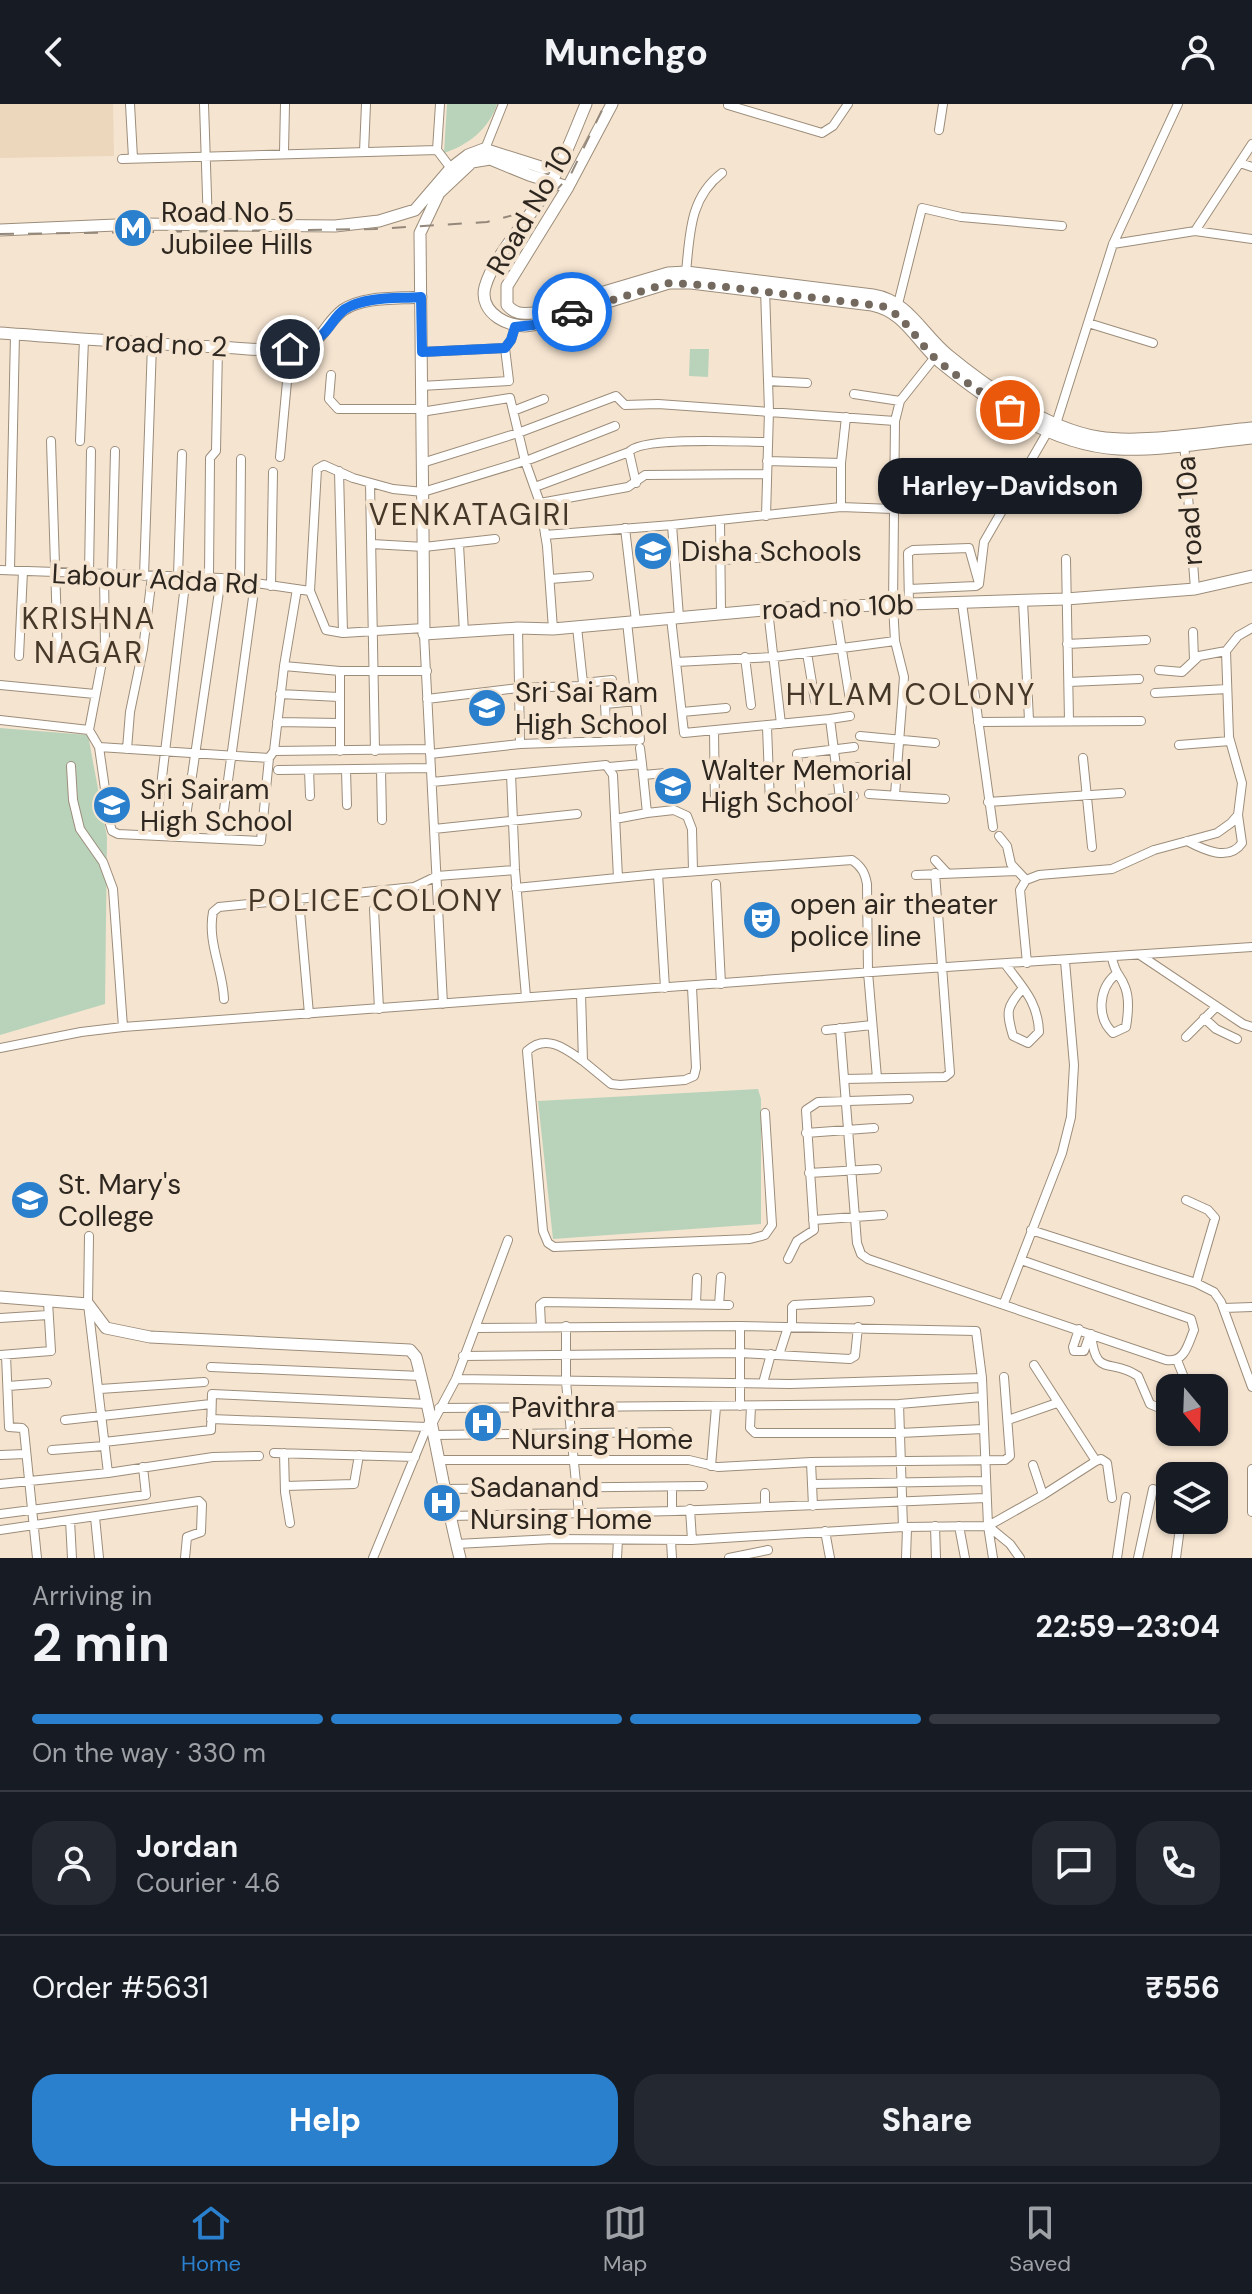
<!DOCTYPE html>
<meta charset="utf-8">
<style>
:root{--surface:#171b24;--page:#242831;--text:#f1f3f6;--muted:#9ea1a6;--line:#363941;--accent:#2b80ce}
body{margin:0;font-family:"DM Sans",sans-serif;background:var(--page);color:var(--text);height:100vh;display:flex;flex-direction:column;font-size:30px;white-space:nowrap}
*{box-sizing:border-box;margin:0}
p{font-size:26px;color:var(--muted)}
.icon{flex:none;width:44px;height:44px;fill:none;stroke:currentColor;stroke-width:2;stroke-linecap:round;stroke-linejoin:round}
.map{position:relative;height:1454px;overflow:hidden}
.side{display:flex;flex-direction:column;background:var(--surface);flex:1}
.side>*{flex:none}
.needle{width:52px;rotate:161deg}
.controls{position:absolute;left:1156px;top:1270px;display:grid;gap:16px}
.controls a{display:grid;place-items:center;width:72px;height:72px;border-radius:16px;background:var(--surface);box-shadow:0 2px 6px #0004;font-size:40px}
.pin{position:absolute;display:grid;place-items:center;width:68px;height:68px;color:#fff;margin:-34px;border:4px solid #fff;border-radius:50%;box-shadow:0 2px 8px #0007}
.courier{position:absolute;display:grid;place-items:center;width:80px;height:80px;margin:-40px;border:6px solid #1a73e8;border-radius:50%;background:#fff;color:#222;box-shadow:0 2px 10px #0007}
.bubble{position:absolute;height:56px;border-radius:24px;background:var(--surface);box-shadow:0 2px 6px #0004;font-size:26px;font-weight:800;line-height:56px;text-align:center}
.headline em{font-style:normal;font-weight:800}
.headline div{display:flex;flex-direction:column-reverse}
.headline{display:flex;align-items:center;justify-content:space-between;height:136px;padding:0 32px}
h1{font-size:52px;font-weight:800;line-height:60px}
.bar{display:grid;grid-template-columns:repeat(4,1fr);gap:12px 8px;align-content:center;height:96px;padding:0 32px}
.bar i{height:10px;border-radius:6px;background:var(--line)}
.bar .on{background:var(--accent)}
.bar p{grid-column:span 4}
.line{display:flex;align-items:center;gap:20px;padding:0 32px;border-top:2px solid var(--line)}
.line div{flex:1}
.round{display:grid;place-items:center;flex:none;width:84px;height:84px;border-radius:24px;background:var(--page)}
.button{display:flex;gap:16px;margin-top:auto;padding:16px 32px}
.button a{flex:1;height:92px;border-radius:24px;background:var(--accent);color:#fff;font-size:32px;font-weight:800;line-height:92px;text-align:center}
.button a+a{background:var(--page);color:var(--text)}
header{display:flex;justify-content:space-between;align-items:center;height:104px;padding:0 32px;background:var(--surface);font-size:36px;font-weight:800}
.tab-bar{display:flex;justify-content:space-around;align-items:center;height:112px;border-top:2px solid var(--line);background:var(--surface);font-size:22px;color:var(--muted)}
.tab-bar a{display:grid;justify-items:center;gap:4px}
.tab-bar .on{color:var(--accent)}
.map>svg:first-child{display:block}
</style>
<header><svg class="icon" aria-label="back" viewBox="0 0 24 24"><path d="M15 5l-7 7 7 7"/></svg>Munchgo<svg class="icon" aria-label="person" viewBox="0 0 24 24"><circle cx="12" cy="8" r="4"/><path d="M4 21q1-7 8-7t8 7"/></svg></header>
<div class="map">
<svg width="1252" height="1454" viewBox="0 0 1252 1454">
<rect width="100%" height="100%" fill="#f5e4d0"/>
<path fill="#ecd7bd" d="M 0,0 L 113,0 L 114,52 L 0,54 Z"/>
<path fill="#b9d3bb" d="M 447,0 L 497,0 C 490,24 467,42 444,49 Z
M 690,245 L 709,245 L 708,273 L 689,272 Z
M 0,624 L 88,631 L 107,733 L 105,900 L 0,931 Z
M 758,985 L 761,995 L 761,1120 L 553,1135 L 538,997 Z"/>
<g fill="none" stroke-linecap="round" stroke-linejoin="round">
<g stroke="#9c8d7a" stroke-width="10">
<path id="street" d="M 130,0 L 133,54
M 204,0 L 208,122
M 440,0 L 437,46 L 453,67
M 728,1 L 822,29 L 833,22 L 848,0
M 939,26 L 943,0
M 284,48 L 285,0
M 364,48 L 366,0
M 483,50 L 503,0
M 122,55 L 437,46
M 1240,59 L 1252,63
M 1195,127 L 1252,40
M 1113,140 L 1195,127 L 1252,135
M 686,168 C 690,131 689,94 722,69
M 765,185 L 769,307 L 766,412
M 898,200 L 922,104 L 961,113 L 1062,122
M 1088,219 L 1153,239
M 422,248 L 505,244 L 511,236 L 515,223
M 331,271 L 329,295 L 338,305 L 421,305
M 768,277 L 807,279
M 421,282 L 509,277 L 505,244
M 854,290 L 900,297
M 513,307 L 544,295
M 421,308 L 510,294 L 525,357 L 540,399 L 547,442 L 553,525
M 1056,320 L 1113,140 L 1178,0
M 51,337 L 58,555
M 80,337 L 84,235
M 1184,338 L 1195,485
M 629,348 L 636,379
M 280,353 L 290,245
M 767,357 L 841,359
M 422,359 L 518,329 L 616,292 L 625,301 L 658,300 L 895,317
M 339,367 L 343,529
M 370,379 L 375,647
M 535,383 L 629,348 C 641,332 742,338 767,338
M 540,399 L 628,383 L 645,371 L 767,370
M 841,403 L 841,359 L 846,313
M 720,416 L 721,509
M 672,421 L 679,513
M 625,424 L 636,517
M 545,431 L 672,421 L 841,403 L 893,405
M 372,440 L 424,443 L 495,435
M 459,441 L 464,528
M 1066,455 L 1069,617
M 721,456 L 853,448
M 0,466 L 221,474 L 310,487
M 10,466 L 15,230
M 89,470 L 91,347
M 112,471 L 115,347
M 144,472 L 152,240
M 178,472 L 182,350
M 209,473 L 210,354 L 216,347 L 218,243
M 550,475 L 589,472
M 240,477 L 241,355
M 271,482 L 273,368
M 909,485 L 976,482 L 979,480 L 984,438 L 1048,327
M 1023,497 L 1029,616
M 962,499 L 993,723
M 909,501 L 908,449 L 913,446 L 969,444 L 978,476
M 835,503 L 850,596
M 768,506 L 781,620
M 671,514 L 684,629 L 830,615 L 840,694
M 577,523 L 583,579
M 424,524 L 343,529 L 326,526 L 310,487 L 317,365 L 324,361 L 353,374 L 393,385 L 423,388 L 531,355 L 615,322
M 518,524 L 520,640
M 1193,528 L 1194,556
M 424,530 L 443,900
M 1067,540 L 1146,536
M 807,549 L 815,597
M 19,552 L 23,467
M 745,553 L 751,601
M 676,558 L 774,553 L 895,537
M 284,562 L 340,567 L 427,567
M 1159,566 L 1182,568 L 1199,552 L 1226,547
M 1069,578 L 1139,575
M 0,581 L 95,590
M 1155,589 L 1227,585
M 280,590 L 339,593
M 427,595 L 518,584 L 580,582 L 583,579 L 612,576
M 682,608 L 726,604
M 830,615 L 850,612
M 0,616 L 89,626 L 99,643 L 269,654 L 274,647 L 284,562 L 297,485
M 277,618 L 339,619
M 978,618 L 1141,617
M 767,623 L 770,699
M 89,626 L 105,542 L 104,471
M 714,627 L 715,700
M 860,632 L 935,639
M 607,637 L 605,600 L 637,597
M 1179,641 L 1230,637
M 99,643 L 110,720 L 112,727 L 118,730 L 261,737 L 269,654
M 640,644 L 642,660
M 127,645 L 130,608 L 143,545 L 152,472
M 274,647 L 430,645
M 340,647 L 340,567
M 430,650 L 520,640 L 640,636 L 627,518
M 1083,654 L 1092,743
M 71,662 L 73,696 L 80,725 L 103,758 L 113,785 L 123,923
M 609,663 L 642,660 L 647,709 L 674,706 L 687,712 L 692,725 L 693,767
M 381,665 L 382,716
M 278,666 L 431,664
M 309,666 L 310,692
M 346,666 L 347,701
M 511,670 L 515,766 L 526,893
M 813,670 L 858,663
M 643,671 L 666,669
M 432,678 L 606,661 L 613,671 L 618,774
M 869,690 L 945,695
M 895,691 L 904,573 L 895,537 L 893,501 L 895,317 L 900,297 L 935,253
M 801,693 L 797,650 L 854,643
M 828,695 L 854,692
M 988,698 L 1121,689
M 615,715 L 647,709
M 434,725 L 577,710
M 155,732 L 186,472
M 999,732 L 1007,742 L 1011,760 L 1026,776 L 1020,786 L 1027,859
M 183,733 L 221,474
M 220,735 L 255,479
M 1187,737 C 1204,746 1229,758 1242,739 L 1238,711 L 1242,679 L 1229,633 L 1226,547 L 1238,532 L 1252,524
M 935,756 L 947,769
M 916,771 L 1017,767
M 1026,776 L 1039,771 L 1112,765 L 1154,746 L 1217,729 L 1231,719 L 1238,711
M 716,780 L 721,880
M 516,784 L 658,770
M 299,796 L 309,910
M 374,805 L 379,905
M 1140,851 L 1243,920 L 1252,923
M 1112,854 C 1116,873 1120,869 1125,883 C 1130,895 1128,911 1126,923 L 1113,929 C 1096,913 1099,885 1115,871
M 1006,861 C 1023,884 1038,898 1039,928 L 1028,939 L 1013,932 C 1006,907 1006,904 1023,884
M 665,884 L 658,770 L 852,756 C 862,763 865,769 867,780 L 868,868 L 877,974
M 581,890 L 583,957 L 611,980 L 620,981 L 685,976 L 694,972 L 696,964 L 692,883
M 224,895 C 223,866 207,838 213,808 L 219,803 L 414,783 L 437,772 L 515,766
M 1204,914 L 1216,925 L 1237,935
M 840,924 L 857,1139 L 861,1150 L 868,1155 L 1166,1256 C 1185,1259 1188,1240 1194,1226 L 1191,1215 L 1021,1156
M 826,926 L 872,921
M 1186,933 L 1216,903
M 0,944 L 81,928 L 123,923 L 886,867 L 1252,843
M 583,957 C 566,945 546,929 527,947 L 543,1127 L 548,1139 L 554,1143 L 750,1135 L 765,1131 L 772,1121 L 765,1009
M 844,975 L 945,973 L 950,969 L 935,769
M 806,1029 L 874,1024
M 809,1069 L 877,1065
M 1186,1096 L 1208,1106 L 1215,1114 L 1196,1179
M 813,1116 L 883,1111
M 1031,1126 L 1196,1179 L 1214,1188 L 1221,1198 L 1252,1283
M 89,1132 L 88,1200 L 108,1369
M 788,1155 L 797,1137 L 814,1126 L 806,1006 L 818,998 L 909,995
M 1004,1199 L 1062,1049 L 1071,1013 L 1074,961 L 1065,857
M 696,1200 L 697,1174
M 719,1201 L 721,1173
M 1224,1204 L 1252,1203
M 0,1214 L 48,1211
M 541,1222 L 540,1201 L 544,1198 L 729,1201
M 566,1222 L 566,1278 L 579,1409
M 792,1223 L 792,1203 L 794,1201 L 870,1197
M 476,1224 L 740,1222 L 976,1227 L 982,1274 L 988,1422 L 1010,1440 L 1020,1454
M 1079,1225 L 1073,1243 L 1074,1247 L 1084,1247 L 1090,1230
M 1091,1230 C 1096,1275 1109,1253 1138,1272 L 1150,1300 L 1157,1303 L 1170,1301
M 0,1251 L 51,1247 L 48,1198
M 6,1251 L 9,1323 L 22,1324 L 24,1326 L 37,1454
M 779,1251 L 788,1223
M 463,1252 L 740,1249 L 850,1255 L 855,1252 L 858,1223
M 1177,1256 L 1183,1271 L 1183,1284
M 1034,1261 L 1096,1357 L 1043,1391
M 211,1263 L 421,1272
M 456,1275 L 790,1280 L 982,1274
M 763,1279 L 771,1250
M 8,1282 L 47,1279
M 100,1285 L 204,1278
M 899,1300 L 903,1423
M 740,1302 L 740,1222
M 751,1302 L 750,1324 L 755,1329 L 900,1329 L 983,1325
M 439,1304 L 899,1300 L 982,1293
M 211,1315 L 427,1323
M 65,1316 L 211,1300
M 1008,1316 L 1057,1299
M 432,1320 L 456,1275 L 508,1136
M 435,1331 L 669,1328
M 104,1338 L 211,1326 L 212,1290 L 427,1300
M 52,1346 L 104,1342
M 274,1349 L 415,1353
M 284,1349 L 285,1388 L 290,1419
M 1,1351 L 25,1350
M 440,1356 L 689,1356 L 718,1363 L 811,1358 L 1005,1356 L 1010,1352 L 1004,1273
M 1096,1357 L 1101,1355 L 1107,1359 L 1112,1394
M 811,1358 L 813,1402
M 711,1362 L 716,1303
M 1252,1365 L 1252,1408
M 0,1380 L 108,1369 L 213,1353 L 259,1352
M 812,1380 L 984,1377
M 285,1382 L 354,1380 L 359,1351
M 672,1384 L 672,1407
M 445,1385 L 703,1382
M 765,1403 L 765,1389
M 690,1405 L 692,1436
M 0,1410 L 146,1391 L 143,1363
M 449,1412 L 675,1407 L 985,1394
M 95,1413 L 99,1454
M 70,1416 L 72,1454
M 935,1422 L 936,1454
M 959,1422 L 965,1454
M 988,1422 L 993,1454
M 0,1426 L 199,1397 L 202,1400 L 201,1428 L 187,1433 L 185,1454
M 825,1427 L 830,1454
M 671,1437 L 672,1454
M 456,1440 L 553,1435 L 692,1436 L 903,1423 L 988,1422 L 1043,1391 L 1033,1361
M 373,1454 L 429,1318
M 617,1454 L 618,1436
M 729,1454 L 768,1446
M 906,1454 L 907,1424
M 1117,1454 L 1126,1393
M 1138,1454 L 1153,1385
M 1176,1454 L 1181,1416"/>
</g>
<g stroke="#9c8d7a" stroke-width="13">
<path id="secondary" d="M 586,0 C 575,26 565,54 551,79 C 534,110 494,150 485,183 C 478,210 512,226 533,221 L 669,179 L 691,179 L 872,201 C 904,207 917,238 940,258 C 990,299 1052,341 1118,345 C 1160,347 1210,338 1252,334
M 612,0 L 568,83 L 507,182 L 507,201 C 515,210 521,210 533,209 L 668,169 L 686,168 L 873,191 C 909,197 922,230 948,251 C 988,284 1046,324 1098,333 C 1143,340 1206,328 1252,324
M 568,83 L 529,71 L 490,55 L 472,58 L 439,89 L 420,129 L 424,530 L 518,524 L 553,525 L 786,504 L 1066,495 L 1195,485 L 1252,472
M 0,126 L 139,120 L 335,122 L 379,117 L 415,106 L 451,64 L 468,51 L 484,45 L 544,64 L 561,59
M 0,229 C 73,234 146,240 219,243 C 242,244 268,248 292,245 C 326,239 322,222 343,206 C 364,192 397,195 421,193
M 0,1193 L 88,1200 L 106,1224 L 150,1233 L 410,1246 L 416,1253 C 434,1320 443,1388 460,1454"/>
</g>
<use href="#street" stroke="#fff" stroke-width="8"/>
<use href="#secondary" stroke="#fff" stroke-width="11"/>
<path stroke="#94887a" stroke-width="2" stroke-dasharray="14 14" stroke-linecap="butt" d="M 0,130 L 375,125 L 487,118 L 521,109 L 545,99 L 571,70 L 605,0"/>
</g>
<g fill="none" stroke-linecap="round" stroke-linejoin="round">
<path stroke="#74695e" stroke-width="8" stroke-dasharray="0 14.4" d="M 572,208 L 669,179 L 717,182 L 882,202 C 905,211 918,239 936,255 C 959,275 984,290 1010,306"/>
<path stroke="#1a73e8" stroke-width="10" d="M 290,245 C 303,242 315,239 324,229 C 331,222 336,211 345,205 C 366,192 397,195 421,193 L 422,248 L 505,244 L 511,236 L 515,223 L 533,221 L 572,208"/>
</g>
<defs>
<g id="metro-disc" transform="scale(2)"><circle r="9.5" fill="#2b80ce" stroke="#f5e4d0"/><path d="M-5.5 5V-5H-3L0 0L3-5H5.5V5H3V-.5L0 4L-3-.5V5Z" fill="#fff"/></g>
<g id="university-disc" transform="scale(2)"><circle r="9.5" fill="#2b80ce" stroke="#f5e4d0"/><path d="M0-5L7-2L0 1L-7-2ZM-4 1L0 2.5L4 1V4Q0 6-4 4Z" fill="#fff"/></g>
<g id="theatre-disc" transform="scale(2)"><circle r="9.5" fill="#2b80ce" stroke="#f5e4d0"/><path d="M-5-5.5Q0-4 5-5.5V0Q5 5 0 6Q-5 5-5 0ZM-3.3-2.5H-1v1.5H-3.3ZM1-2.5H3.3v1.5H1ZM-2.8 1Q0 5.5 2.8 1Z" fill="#fff"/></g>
<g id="hospital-disc" transform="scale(2)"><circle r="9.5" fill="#2b80ce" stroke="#f5e4d0"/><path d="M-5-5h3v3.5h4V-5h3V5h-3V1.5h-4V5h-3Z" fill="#fff"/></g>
</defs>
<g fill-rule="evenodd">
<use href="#metro-disc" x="133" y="124"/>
<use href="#university-disc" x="653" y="447"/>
<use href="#university-disc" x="487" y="604"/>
<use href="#university-disc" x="673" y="682"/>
<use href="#university-disc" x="112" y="701"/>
<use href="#theatre-disc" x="762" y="816"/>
<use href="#university-disc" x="30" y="1096"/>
<use href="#hospital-disc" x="483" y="1319"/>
<use href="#hospital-disc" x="442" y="1399"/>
</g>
<g text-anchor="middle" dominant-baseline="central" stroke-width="8" stroke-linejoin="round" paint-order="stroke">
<g font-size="28" fill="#2e2720" stroke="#f5e4d0">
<text transform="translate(530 106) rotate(-60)">Road No 10</text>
<text transform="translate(166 240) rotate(3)">road no 2</text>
<text transform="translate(1189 407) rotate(-94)">road 10a</text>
<text transform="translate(155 475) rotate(3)">Labour Adda Rd</text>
<text transform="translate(838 503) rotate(-2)">road no 10b</text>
</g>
<g font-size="28" fill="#2e2720" stroke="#f5e4d0" text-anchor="start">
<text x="161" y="108">Road No 5<tspan x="161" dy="32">Jubilee Hills</tspan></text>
<text x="681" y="447">Disha Schools</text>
<text x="515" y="588">Sri Sai Ram<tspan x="515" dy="32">High School</tspan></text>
<text x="701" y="666">Walter Memorial<tspan x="701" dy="32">High School</tspan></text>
<text x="140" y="685">Sri Sairam<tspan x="140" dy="32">High School</tspan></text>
<text x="790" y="800">open air theater<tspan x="790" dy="32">police line</tspan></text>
<text x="58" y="1080">St. Mary's<tspan x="58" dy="32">College</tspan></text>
<text x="511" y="1303">Pavithra<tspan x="511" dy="32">Nursing Home</tspan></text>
<text x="470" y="1383">Sadanand<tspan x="470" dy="32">Nursing Home</tspan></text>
</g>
<g font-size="30" letter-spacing="2" fill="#453828" stroke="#f5e4d0">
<text x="470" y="410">VENKATAGIRI</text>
<text x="89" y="514">KRISHNA<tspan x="89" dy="34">NAGAR</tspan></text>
<text x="911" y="590">HYLAM COLONY</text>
<text x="376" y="796">POLICE COLONY</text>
</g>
</g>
</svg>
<div class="controls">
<a><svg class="needle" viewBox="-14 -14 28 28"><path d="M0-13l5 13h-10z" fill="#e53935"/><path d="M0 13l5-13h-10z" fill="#9ea1a6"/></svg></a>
<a><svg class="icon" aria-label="layers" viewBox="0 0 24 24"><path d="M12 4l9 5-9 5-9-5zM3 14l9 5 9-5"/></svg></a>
</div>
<div class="pin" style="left:1010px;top:306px;background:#ea580c"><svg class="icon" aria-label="bag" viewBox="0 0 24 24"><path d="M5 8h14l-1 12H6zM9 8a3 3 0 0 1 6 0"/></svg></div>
<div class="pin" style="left:290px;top:245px;background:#1f2937"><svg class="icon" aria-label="home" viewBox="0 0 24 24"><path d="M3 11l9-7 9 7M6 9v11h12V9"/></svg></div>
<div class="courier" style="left:572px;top:208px"><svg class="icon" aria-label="car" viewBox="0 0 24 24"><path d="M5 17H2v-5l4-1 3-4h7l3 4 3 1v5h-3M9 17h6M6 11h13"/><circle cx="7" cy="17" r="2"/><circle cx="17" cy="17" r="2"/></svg></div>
<div class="bubble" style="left:878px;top:354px;width:264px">Harley-Davidson</div>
</div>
<section class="side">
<div class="headline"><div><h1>2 min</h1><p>Arriving in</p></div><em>22:59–23:04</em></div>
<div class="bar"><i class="on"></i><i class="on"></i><i class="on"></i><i></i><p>On the way · 330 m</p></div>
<div class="line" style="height:144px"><a class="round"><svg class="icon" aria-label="person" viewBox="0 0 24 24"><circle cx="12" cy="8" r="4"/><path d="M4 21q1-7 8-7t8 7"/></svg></a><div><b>Jordan</b><p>Courier · 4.6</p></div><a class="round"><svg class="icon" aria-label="chat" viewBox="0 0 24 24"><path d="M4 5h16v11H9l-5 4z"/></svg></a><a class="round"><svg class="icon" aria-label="phone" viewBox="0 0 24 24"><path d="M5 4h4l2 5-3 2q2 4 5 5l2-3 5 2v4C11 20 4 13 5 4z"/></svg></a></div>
<div class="line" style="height:104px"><div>Order #5631</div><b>₹556</b></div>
<div class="button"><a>Help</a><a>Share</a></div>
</section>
<nav class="tab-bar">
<a class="on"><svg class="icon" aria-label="home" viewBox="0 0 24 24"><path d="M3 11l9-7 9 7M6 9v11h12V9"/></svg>Home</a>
<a><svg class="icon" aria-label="map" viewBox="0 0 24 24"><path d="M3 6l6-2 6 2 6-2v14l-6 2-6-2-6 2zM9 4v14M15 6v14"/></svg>Map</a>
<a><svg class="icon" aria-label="saved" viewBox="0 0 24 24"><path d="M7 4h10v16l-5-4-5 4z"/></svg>Saved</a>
</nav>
